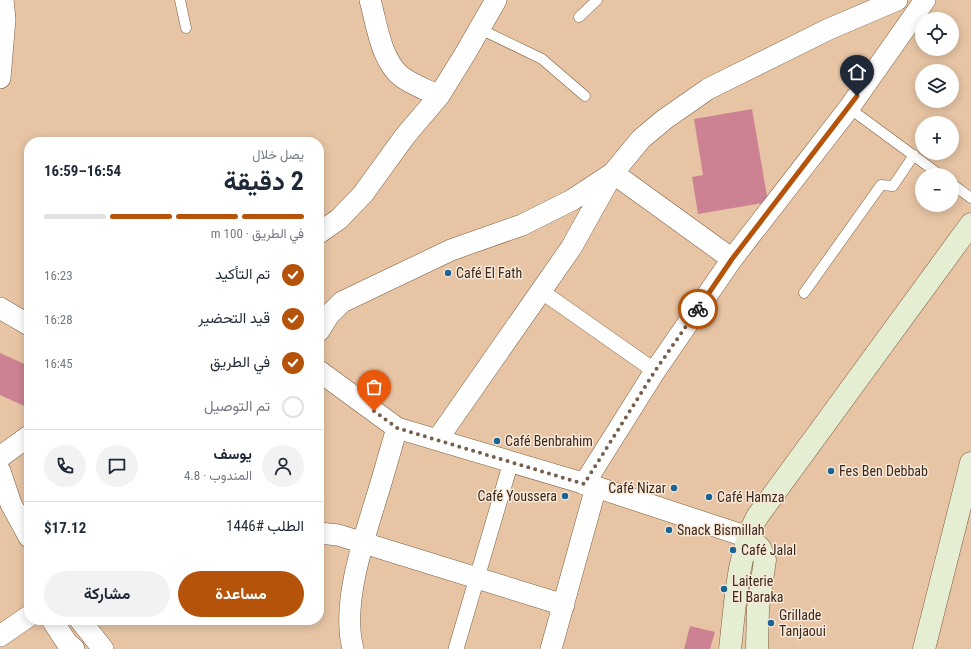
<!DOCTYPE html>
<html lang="ar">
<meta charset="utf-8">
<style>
:root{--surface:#fff;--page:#f2f2f3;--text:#1f2937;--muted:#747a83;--line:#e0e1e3;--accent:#b45309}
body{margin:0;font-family:"Roboto Condensed",Vazirmatn,sans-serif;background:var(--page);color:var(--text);direction:rtl;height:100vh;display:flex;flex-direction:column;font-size:15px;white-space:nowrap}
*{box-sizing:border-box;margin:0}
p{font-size:13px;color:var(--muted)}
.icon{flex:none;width:22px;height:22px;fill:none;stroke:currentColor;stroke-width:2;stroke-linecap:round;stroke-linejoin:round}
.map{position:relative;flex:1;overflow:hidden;direction:ltr}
.side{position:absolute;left:24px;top:137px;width:300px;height:488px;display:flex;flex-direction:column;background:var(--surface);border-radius:16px;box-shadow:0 2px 10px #0003;direction:rtl}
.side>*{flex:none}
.tools{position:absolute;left:915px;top:12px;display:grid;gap:8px}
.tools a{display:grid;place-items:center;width:44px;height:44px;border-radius:50%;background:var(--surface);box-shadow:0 2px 10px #0003;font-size:20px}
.pin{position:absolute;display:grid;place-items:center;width:34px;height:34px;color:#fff;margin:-41px -17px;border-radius:50% 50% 50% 0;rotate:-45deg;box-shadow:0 0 4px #0007}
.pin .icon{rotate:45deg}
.courier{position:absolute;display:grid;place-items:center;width:40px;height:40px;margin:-20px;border:3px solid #b45309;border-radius:50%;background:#fff;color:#222;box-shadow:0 1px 5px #0007}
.overview em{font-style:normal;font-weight:700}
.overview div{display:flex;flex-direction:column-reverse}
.overview{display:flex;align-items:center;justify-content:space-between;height:68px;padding:0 20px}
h1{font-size:26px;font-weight:700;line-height:30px}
.bar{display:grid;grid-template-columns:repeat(4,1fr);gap:6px 4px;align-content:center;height:48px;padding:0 20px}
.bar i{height:5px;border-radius:3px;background:var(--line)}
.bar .on{background:var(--accent)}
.bar p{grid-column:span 4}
.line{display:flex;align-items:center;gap:10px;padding:0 20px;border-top:1px solid var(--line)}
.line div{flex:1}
.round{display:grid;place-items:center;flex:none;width:42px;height:42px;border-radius:21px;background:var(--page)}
ol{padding:0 20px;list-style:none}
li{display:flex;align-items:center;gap:12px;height:44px}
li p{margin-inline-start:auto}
li .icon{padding:4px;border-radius:50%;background:var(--accent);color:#fff;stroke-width:4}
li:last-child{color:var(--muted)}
li i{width:22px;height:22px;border:2px solid var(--line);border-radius:50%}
.button{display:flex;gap:8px;margin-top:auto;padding:8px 20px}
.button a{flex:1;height:46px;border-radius:24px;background:var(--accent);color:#fff;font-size:16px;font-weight:700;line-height:46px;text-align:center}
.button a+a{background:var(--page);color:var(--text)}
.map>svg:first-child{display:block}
</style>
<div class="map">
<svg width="971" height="649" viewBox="0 0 971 649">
<rect width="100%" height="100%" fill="#e6c4a4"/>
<path fill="#cd8294" d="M 752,109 L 768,202 L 698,214 L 692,177 L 703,175 L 694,119 Z
M 0,353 L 29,366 L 29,408 L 0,395 Z
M 690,626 L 715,632 L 710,649 L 684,649 Z"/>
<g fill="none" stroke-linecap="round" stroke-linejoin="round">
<g stroke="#7d5e41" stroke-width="11">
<path id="service" d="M 180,0 L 186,28
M 579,17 L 597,0
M 480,29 L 542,59 L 585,96
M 849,108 L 940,175
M 952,184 L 971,198
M 804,293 L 881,185 L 893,186 L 914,155"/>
</g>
<g stroke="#7d5e41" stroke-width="16">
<path id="pedestrian" d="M 541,291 L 655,371
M 456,649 L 511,462"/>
</g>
<g stroke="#7d5e41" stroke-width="22">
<path id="minor" d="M 370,0 C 377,25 381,61 402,77 C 413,85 427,90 439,96
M 0,78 L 5,19 L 3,0
M 319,233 L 339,219 L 363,194 L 405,136 L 439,96 L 465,54 L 496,0
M 0,308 L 29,325
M 319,331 L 329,315 L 342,302 L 451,250 L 522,225 L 572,200 L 613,173 L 641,139 L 665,119 L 708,89 L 829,29 L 897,0
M 319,371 L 397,428 L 596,487 L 748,537
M 437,440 L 571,248 L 613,173 L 732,259
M 0,457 L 29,436
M 0,471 L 11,504 L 29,537
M 584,484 L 655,371 L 732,259 L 849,108 L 925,0
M 319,533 L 338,535 L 564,605
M 52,620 L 67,643 L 74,649
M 80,620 L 103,649
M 0,636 L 29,616
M 353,649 C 341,604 364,539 377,496 C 384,474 390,451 397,428
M 551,649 L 596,487"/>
</g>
<g stroke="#7d5e41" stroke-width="23">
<path id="secondary" d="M 748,537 L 760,548 L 765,560 L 758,608 L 757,649
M 730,649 C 735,608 737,553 757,517 L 971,224
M 924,649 L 971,463"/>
</g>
<use href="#service" stroke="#fff" stroke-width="10"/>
<use href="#pedestrian" stroke="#fff" stroke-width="15"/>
<use href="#minor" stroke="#fff" stroke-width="21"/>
<use href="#secondary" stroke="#e5eed3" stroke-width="22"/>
</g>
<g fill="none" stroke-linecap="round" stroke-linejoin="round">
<path stroke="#75604d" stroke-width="4" stroke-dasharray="0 7.2" d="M 374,411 L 397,428 L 584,484 L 655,371 L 698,309"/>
<path stroke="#b45309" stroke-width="5" d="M 698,309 L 732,259 L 857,96"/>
</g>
<g fill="#1a6497" stroke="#fae8d8" stroke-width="1.5">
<circle cx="448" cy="273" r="4"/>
<circle cx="497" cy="441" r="4"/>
<circle cx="831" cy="471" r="4"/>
<circle cx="674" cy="488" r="4"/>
<circle cx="565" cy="496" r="4"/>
<circle cx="709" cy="497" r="4"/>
<circle cx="669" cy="530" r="4"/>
<circle cx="733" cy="550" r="4"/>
<circle cx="724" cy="589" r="4"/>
<circle cx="771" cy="623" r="4"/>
</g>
<g text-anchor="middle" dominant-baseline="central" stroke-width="3" stroke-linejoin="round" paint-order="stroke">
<g font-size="14" fill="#382a1e" stroke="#fae8d8" text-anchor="start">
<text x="456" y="273">Café El Fath</text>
<text x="505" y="441">Café Benbrahim</text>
<text x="839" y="471">Fes Ben Debbab</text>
<text x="666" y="488" text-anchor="end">Café Nizar</text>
<text x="557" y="496" text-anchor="end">Café Youssera</text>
<text x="717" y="497">Café Hamza</text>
<text x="677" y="530">Snack Bismillah</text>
<text x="741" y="550">Café Jalal</text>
<text x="732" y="581">Laiterie<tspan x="732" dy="16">El Baraka</tspan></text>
<text x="779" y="615">Grillade<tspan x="779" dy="16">Tanjaoui</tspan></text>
</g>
</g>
</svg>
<div class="tools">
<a><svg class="icon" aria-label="locate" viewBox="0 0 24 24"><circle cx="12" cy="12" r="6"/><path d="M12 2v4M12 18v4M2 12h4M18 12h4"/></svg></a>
<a><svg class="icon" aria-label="layers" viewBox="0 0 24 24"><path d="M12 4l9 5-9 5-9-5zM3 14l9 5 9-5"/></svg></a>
<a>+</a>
<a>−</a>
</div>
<div class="pin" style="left:374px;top:411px;background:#ea580c"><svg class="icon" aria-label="bag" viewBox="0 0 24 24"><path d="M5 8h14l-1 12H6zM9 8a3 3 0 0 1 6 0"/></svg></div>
<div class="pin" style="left:857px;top:96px;background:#1f2937"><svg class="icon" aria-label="home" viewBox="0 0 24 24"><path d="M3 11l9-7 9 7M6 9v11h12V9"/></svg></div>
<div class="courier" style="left:698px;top:309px"><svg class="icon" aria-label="bike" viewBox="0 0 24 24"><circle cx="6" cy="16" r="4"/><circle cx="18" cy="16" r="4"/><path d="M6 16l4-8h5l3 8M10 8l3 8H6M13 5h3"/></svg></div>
<section class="side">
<div class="overview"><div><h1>2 دقيقة</h1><p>يصل خلال</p></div><em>16:54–16:59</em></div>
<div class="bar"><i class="on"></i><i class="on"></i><i class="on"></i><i></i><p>في الطريق · 100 m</p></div>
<ol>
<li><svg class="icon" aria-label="check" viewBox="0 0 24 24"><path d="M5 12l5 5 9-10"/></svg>تم التأكيد<p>16:23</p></li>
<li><svg class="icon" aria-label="check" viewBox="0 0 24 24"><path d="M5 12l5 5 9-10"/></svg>قيد التحضير<p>16:28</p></li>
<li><svg class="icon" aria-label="check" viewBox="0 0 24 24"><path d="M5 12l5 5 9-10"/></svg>في الطريق<p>16:45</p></li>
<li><i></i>تم التوصيل</li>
</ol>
<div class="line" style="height:72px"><a class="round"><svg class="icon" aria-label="person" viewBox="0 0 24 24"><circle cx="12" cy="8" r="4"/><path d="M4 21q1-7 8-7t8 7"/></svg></a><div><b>يوسف</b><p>المندوب · 4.8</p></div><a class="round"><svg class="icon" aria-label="chat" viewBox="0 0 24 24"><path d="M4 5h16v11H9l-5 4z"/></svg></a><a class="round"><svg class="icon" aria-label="phone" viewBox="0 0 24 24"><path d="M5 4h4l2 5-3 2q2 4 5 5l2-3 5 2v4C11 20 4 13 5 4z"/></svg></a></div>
<div class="line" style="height:52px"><div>الطلب #1446</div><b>$17.12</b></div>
<div class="button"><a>مساعدة</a><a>مشاركة</a></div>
</section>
</div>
